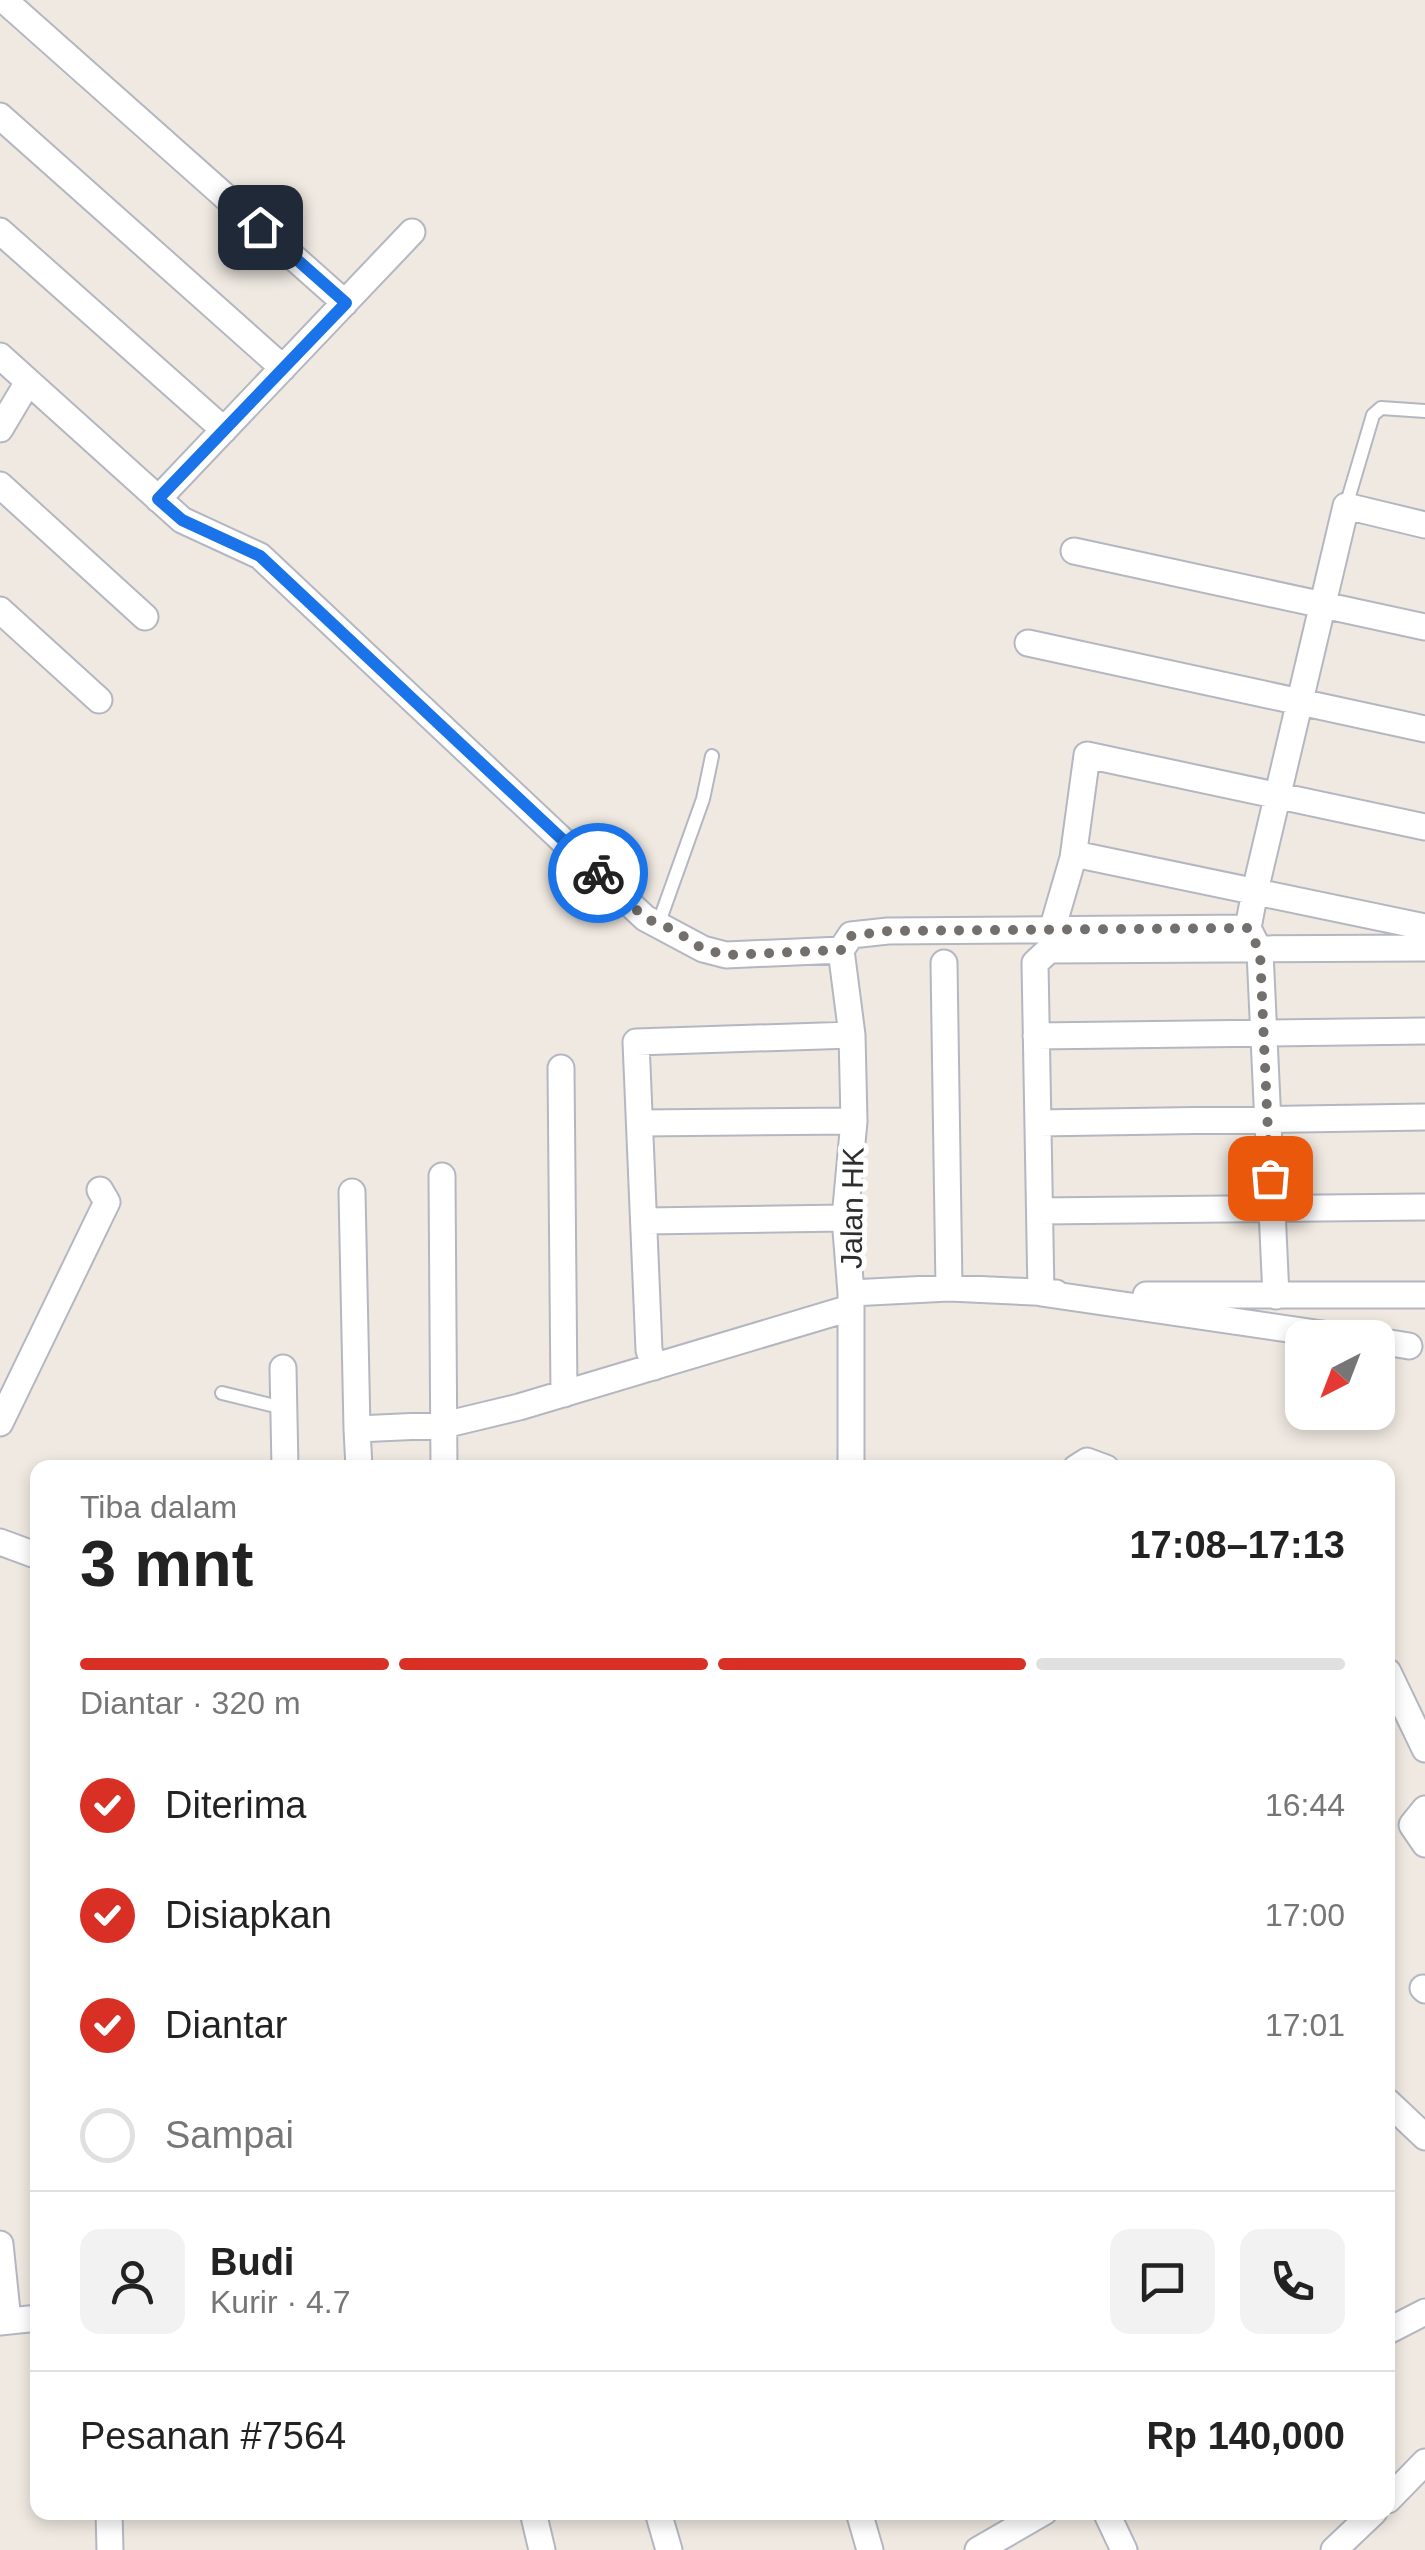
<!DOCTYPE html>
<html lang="id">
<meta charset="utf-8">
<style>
:root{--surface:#fff;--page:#f2f2f2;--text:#222;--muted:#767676;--line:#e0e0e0;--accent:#d93025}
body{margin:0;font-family:Helvetica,sans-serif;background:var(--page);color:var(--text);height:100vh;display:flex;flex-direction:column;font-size:38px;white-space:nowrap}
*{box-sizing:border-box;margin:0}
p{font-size:32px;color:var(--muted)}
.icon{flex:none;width:55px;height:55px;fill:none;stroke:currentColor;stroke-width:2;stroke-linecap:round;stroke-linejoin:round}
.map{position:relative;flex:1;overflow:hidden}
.drawer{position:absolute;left:30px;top:1460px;width:1365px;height:1060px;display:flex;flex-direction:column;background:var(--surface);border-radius:20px;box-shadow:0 5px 15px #0003}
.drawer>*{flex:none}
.needle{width:65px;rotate:222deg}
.buttons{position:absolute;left:1285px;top:1320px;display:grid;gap:20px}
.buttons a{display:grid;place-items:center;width:110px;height:110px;border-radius:20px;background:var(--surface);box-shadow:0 5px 15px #0003;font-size:50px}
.pin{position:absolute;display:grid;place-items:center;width:85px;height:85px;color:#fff;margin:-42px;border-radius:20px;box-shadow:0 5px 15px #0006}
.courier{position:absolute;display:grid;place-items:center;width:100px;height:100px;margin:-50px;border:8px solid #1a73e8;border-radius:50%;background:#fff;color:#222;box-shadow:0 2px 12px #0007}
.overview em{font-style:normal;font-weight:800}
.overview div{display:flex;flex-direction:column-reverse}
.overview{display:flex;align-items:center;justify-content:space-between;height:170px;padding:0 50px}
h1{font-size:65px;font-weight:800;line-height:75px}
.bar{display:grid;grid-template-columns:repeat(4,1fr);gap:15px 10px;align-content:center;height:120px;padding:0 50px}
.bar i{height:12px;border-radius:8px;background:var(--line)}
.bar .on{background:var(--accent)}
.bar p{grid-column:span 4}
.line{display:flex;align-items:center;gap:25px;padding:0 50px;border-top:2px solid var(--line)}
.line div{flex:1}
.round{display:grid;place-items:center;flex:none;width:105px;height:105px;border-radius:20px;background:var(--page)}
ol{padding:0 50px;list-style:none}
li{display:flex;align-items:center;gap:30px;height:110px}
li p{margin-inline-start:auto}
li .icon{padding:10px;border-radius:50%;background:var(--accent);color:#fff;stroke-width:4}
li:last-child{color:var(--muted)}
li i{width:55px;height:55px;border:5px solid var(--line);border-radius:50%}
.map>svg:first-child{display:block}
</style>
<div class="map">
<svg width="1425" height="2550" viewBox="0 0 1425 2550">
<rect width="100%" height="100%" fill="#efe9e1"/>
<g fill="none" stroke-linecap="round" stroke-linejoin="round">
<g stroke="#b4b7c1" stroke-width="16">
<path id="service" d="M 1346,506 L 1373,415 L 1381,408 L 1425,411
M 658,925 L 703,799 L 712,756
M 222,1393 L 283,1408"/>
</g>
<g stroke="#b4b7c1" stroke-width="29">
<path id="minor" d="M 4,0 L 345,303
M 0,116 L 283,368
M 0,231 L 224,430
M 0,356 L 182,520 L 260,556 L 645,918 L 703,949 L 726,955 L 841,950 L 851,935 L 888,931 L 1248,928
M 0,429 L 28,382
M 0,485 L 145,617
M 158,499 L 412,232
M 1074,551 L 1425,627
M 0,610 L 99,700
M 1028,643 L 1425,729
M 1073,858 L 1087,755 L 1425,827
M 1052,930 L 1073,858 L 1084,856 L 1425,927
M 841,950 L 852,1035 L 854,1121 L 845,1218 L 851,1293 L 851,1468
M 944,963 L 949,1288
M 1036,1036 L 1425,1031
M 561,1068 L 564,1394
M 643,1123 L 854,1121
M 1038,1123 L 1425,1117
M 442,1176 L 444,1468
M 352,1192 L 357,1429 L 444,1425 L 519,1407 L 850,1308
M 1040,1211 L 1425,1207
M 645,1221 L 845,1218
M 851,1293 L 949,1288 L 1056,1293
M 1146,1295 L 1425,1295
M 1276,1296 L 1260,952 L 1248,928 L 1255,891 L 1346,506 L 1425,525
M 1350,1338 L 1041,1293 L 1035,963 L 1049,950 L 1425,948
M 1378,1341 L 1409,1346
M 654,1367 L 649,1350 L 636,1042 L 852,1035
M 283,1368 L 285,1468
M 0,1423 L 107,1202 L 100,1190
M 357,1429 L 359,1468
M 1076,1468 L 1087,1461 L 1106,1468
M 0,1542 L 38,1556
M 1388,1672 L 1425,1749
M 1425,1809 L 1412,1825 L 1425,1844
M 1423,1988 L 1425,1990
M 1388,2102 L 1425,2137
M 0,2244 L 8,2321
M 0,2322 L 38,2318
M 1388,2331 L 1425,2312
M 1388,2500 L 1425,2462
M 109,2512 L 110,2550
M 533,2512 L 542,2550
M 658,2512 L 669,2550
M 859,2512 L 870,2550
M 1106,2512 L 1124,2550
M 978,2550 L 1044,2512
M 1334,2550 L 1374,2512"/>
</g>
<use href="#service" stroke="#fff" stroke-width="12"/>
<use href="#minor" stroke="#fff" stroke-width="25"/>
</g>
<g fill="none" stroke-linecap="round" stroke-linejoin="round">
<path stroke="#726f6d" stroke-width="10" stroke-dasharray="0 18" d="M 598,873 L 645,918 L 674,930 L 703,949 L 726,955 L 842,950 L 851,936 L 888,931 L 1248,928 L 1260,952 L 1270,1178"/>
<path stroke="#1a73e8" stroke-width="12" d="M 260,227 L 346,303 L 158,499 L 182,520 L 260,556 L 598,873"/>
</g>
<g text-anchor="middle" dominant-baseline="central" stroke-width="10" stroke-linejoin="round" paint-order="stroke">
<g font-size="30" fill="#2e2e2e" stroke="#fff">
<text transform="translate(852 1208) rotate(-89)">Jalan HK</text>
</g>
</g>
</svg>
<div class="buttons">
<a><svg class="needle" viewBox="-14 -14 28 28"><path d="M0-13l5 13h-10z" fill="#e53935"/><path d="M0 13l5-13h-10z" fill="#767676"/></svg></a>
</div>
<div class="pin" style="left:1270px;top:1178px;background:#ea580c"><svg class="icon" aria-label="bag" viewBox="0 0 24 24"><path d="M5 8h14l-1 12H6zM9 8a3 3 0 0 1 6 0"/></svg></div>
<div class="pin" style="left:260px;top:227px;background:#1f2937"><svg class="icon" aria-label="home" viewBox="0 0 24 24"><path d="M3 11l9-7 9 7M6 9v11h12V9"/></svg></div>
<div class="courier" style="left:598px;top:873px"><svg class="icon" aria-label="bike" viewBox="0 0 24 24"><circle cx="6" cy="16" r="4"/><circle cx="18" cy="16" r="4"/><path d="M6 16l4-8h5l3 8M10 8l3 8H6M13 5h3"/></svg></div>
<section class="drawer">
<div class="overview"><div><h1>3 mnt</h1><p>Tiba dalam</p></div><em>17:08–17:13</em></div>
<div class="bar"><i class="on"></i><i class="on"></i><i class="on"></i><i></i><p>Diantar · 320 m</p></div>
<ol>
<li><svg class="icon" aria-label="check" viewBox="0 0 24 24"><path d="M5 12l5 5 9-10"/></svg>Diterima<p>16:44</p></li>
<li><svg class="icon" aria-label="check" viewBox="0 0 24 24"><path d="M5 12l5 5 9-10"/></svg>Disiapkan<p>17:00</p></li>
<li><svg class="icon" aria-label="check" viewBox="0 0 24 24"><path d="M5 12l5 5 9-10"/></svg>Diantar<p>17:01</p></li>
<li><i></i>Sampai</li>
</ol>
<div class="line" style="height:180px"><a class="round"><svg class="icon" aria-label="person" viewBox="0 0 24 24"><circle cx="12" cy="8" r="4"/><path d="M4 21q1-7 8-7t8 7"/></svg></a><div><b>Budi</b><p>Kurir · 4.7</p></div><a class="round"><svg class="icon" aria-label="chat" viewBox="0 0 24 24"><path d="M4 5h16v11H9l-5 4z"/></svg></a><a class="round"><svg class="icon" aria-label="phone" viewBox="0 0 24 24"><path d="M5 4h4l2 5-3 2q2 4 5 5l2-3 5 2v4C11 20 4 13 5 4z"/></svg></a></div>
<div class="line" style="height:130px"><div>Pesanan #7564</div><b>Rp 140,000</b></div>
</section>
</div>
